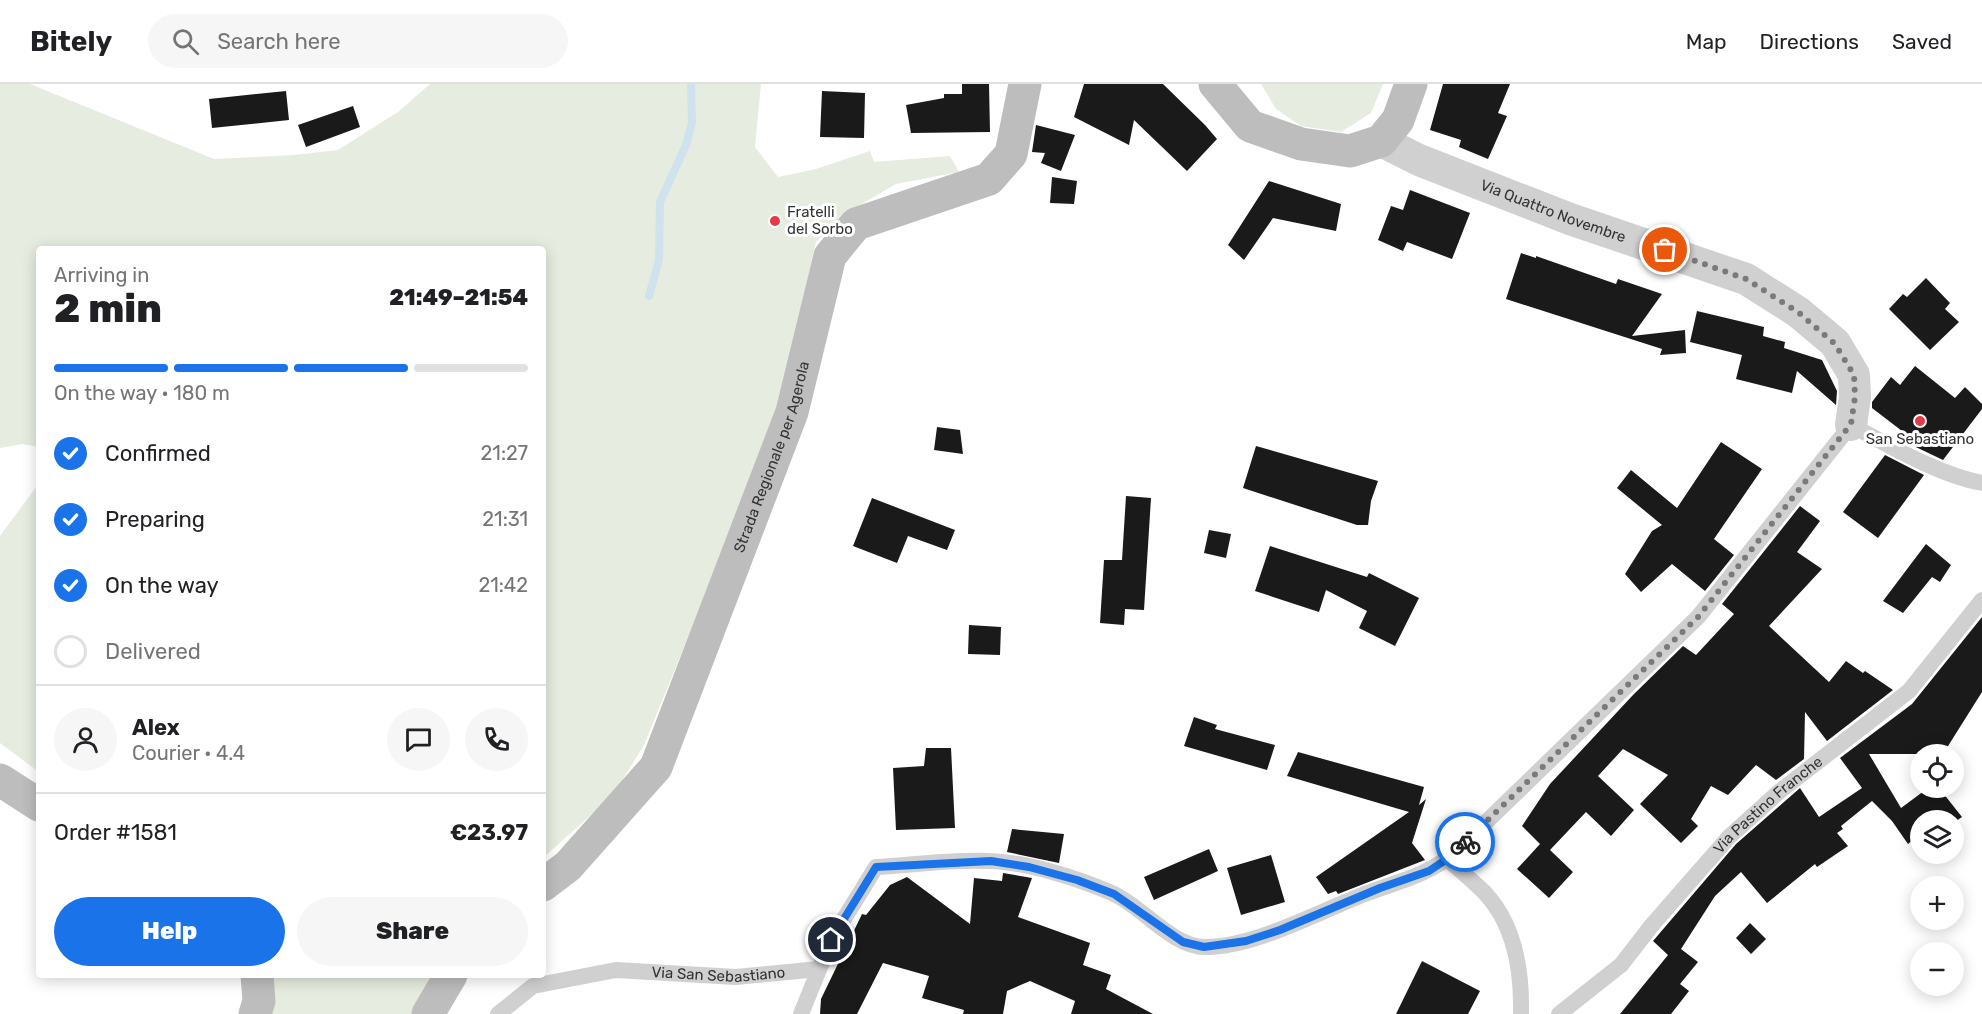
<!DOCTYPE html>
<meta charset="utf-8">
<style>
:root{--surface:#fff;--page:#f6f6f6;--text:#202124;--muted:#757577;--line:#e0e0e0;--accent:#1a73e8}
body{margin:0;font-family:Rubik,sans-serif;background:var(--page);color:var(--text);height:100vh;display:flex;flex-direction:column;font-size:22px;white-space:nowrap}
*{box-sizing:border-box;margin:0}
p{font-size:20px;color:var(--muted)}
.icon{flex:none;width:33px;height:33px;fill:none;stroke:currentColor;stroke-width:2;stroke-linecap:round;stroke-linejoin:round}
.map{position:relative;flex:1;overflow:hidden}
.drawer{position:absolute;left:36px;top:162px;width:510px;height:732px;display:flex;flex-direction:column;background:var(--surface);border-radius:6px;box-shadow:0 3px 15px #0003}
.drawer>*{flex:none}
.controls{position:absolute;left:1910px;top:660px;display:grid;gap:12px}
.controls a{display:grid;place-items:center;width:54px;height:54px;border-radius:50%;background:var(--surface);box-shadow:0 3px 15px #0003;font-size:30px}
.pin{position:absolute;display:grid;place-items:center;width:51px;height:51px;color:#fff;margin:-26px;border:3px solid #fff;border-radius:50%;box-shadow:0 2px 6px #0007}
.courier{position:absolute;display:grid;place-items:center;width:60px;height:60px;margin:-30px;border:4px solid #1a73e8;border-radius:50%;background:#fff;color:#222;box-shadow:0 2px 8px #0007}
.overview em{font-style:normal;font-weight:800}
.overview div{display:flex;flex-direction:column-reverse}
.overview{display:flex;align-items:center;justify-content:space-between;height:102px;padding:0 18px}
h1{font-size:39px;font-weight:800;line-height:45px}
.bar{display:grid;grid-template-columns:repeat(4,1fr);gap:9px 6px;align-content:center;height:72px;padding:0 18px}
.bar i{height:8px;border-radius:4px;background:var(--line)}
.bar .selected{background:var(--accent)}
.bar p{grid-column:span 4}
.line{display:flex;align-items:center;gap:15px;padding:0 18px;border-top:2px solid var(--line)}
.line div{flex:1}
.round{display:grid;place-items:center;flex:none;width:63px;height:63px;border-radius:32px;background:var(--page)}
ol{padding:0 18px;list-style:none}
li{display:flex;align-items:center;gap:18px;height:66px}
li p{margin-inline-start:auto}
li .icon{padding:6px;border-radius:50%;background:var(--accent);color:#fff;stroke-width:4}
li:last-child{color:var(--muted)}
li i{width:33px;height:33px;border:3px solid var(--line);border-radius:50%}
.primary-button{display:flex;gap:12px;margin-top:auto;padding:12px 18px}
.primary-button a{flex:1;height:69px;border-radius:36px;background:var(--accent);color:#fff;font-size:24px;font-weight:800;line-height:69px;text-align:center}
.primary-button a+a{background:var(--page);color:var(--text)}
header{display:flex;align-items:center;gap:36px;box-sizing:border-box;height:84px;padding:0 30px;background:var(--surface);border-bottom:2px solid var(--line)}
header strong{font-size:28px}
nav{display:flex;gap:33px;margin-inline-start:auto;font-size:21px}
.search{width:420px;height:54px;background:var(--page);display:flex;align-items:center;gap:15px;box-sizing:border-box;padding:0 21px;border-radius:33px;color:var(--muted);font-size:22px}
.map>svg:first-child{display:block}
</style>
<header>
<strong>Bitely</strong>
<div class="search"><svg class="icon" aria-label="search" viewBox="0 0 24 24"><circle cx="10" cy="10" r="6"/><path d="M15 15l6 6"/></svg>Search here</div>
<nav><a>Map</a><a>Directions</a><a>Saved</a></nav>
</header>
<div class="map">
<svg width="1982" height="930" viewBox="0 0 1982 930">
<rect width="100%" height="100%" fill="#fff"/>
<path fill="#e6ecdf" d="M 0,0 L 30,0 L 214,75 L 294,71 L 338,66 L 398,28 L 430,0 L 761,0 L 755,63 L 778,93 L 816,85 L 870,67 L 874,78 L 950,72 L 959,88 L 896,100 L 855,124 L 816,158 L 802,220 L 783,321 L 644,661 L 613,711 L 543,774 L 543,165 L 39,165 L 39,363 L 22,360 L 0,364 Z
M 1261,0 L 1383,0 L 1371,29 L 1341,48 L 1301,42 L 1276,25 Z
M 39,399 L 39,688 L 0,659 L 0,452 Z
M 270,891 L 436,891 L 413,930 L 270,930 Z"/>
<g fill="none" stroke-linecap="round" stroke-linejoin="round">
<path stroke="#cfe2ee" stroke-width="8" d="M 649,212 L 659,176 L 660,118 L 686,61 L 692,39 L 691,0"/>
</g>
<path fill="#1a1a1a" d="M 962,0 L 989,0 L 990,48 L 911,49 L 906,21 L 944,14 L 944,10 L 962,10 Z
M 1084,0 L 1163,0 L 1205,41 L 1217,55 L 1187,87 L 1134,36 L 1129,61 L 1074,33 Z
M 1443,0 L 1510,0 L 1498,29 L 1507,32 L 1488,75 L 1459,63 L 1461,56 L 1430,46 Z
M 286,7 L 289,36 L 212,44 L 209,15 Z
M 822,7 L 865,9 L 864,54 L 820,53 Z
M 353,22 L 360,43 L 306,63 L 298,41 Z
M 1036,41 L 1075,51 L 1061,87 L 1041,79 L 1045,69 L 1032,68 Z
M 1052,93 L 1077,97 L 1074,120 L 1050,119 Z
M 1269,97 L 1341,120 L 1336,147 L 1273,134 L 1244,176 L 1228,161 Z
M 1410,106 L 1470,129 L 1452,175 L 1407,158 L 1403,167 L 1378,156 L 1391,122 L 1403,126 Z
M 1521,169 L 1536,174 L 1536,172 L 1616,200 L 1618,195 L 1662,210 L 1632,252 L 1685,246 L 1686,269 L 1660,271 L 1662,265 L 1506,215 Z
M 1926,194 L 1950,219 L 1945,225 L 1959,238 L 1930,266 L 1889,225 L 1903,210 L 1907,213 Z
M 1697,227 L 1764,243 L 1763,252 L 1785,258 L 1784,264 L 1822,276 L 1837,307 L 1836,321 L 1797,287 L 1792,309 L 1736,295 L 1742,271 L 1690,258 Z
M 1915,282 L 1955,314 L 1965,303 L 1982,320 L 1982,325 L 1943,376 L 1897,354 L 1902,347 L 1872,324 L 1872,318 L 1891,293 L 1900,301 Z
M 937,343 L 960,346 L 963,370 L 934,366 Z
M 1721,358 L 1762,385 L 1714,455 L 1734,471 L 1705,507 L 1672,480 L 1641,508 L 1625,490 L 1652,447 L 1662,441 L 1617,404 L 1631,386 L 1677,424 Z
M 1256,362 L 1378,397 L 1371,417 L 1368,441 L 1357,441 L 1243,404 Z
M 1885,371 L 1924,391 L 1878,454 L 1843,428 Z
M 1126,412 L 1151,414 L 1144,526 L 1125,525 L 1124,541 L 1100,539 L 1104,476 L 1122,476 Z
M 872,414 L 955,446 L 947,466 L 908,452 L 897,479 L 853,462 Z
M 1800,422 L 1820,437 L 1797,468 L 1822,485 L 1769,542 L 1829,598 L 1846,577 L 1863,589 L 1865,587 L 1893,606 L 1827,657 L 1805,628 L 1804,675 L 1776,696 L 1756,681 L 1728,711 L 1711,702 L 1691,735 L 1698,742 L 1681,759 L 1640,720 L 1668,691 L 1623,665 L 1598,692 L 1634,726 L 1611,752 L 1586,728 L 1550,766 L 1573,788 L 1549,814 L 1517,785 L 1540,760 L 1522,742 L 1550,700 L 1633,611 L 1683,562 L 1696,571 L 1734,530 L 1722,520 Z
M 1209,446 L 1231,450 L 1226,474 L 1204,469 Z
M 1926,460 L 1951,481 L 1940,498 L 1932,493 L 1903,529 L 1883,517 Z
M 1270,462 L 1367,493 L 1369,489 L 1419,514 L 1395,562 L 1359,544 L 1367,527 L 1326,506 L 1319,528 L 1255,507 Z
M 1982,533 L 1982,608 L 1943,670 L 1869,670 L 1901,724 L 1928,704 L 1939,704 L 1962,733 L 1953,739 L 1953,736 L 1920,736 L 1920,763 L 1914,755 L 1908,760 L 1892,737 L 1872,717 L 1841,742 L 1843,745 L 1837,749 L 1848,762 L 1817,783 L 1815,780 L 1767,819 L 1741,788 L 1715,812 L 1681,865 L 1698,878 L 1680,900 L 1689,907 L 1671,930 L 1620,930 L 1668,871 L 1653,857 L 1736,760 L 1800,704 L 1819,733 L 1862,704 L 1840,674 L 1912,620 Z
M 969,541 L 1001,543 L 1000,571 L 968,570 Z
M 1194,633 L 1217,641 L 1215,645 L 1275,661 L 1267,686 L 1184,662 Z
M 926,664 L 951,664 L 955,744 L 896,746 L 893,684 L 924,682 Z
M 1298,668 L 1424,703 L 1419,721 L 1426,715 L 1412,759 L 1425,776 L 1338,810 L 1336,807 L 1328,810 L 1316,793 L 1409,728 L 1287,692 Z
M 1012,745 L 1064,750 L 1059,779 L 1007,768 Z
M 1209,765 L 1218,787 L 1154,816 L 1144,793 Z
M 1271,771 L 1285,818 L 1241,831 L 1227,784 Z
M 1003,789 L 1032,794 L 1018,833 L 1090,859 L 1083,881 L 1111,891 L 1106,905 L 1153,930 L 1071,930 L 1075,917 L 1030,897 L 1007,907 L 1003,930 L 963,930 L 964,926 L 922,914 L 929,892 L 883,879 L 857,930 L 820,930 L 821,915 L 862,830 L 866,831 L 890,801 L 907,793 L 970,840 L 974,794 L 1002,797 Z
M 1750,839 L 1766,855 L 1751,870 L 1736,854 Z
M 1422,877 L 1480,907 L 1468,930 L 1396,930 Z"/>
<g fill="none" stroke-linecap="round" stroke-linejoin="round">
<g stroke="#d0d0d0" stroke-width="16">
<path d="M 1447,775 C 1460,786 1473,797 1485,809 C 1515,841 1522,888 1521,930"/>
<path id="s1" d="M 498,930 L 533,902 L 616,886 L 736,893 L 819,885"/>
<path d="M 801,930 L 831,856 L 876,783 C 913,781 952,775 989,777 C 1027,778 1077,794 1112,809 C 1142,822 1172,863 1205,863 C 1254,863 1314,830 1360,812 C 1392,799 1428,792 1454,769 L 1698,533 L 1851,341 C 1890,362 1939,391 1982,399"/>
<path id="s2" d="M 1559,930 L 1621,881 L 1652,841 L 1729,753 L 1780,707 L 1909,607 L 1982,516"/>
</g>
<path stroke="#d0d0d0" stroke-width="32" id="s3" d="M 1381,57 L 1419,76 L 1570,135 L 1746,195 L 1798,228 L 1835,259 L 1854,291 L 1855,313 L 1851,341"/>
<g stroke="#bdbdbd" stroke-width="33">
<path d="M 1215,0 L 1250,42 L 1301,60 L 1350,67 L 1381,57 L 1398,36 L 1411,0"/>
<path d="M 0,696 L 39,721"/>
<path id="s4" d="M 543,801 L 568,782 L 656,683 L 792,328 L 830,172 L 856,140 L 989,95 L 1011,70 L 1025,0"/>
<path d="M 255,930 L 259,917 L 257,891"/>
<path d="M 428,930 L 451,891"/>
</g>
</g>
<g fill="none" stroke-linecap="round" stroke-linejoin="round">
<path stroke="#7a7a7a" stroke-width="6" stroke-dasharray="0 10.8" d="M 1465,758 L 1698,533 L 1851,340 L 1855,313 L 1854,291 L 1835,260 L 1798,228 L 1746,195 L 1665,166"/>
<path stroke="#1a73e8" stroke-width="8" d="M 831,856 L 876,783 L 991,777 L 1029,783 L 1077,796 L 1114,810 L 1183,858 L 1204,863 L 1246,857 L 1280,846 L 1380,804 L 1429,787 L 1447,775 L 1465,758"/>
</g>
<g fill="#e63946" stroke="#fff" stroke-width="2">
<circle cx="775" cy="137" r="6"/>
<circle cx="1920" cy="337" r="6"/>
</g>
<g text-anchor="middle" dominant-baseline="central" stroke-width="6" stroke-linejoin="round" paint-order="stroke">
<g font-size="15" fill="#333" stroke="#fff">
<text stroke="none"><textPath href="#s3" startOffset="186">Via Quattro Novembre</textPath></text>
<text stroke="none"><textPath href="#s4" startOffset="495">Strada Regionale per Agerola</textPath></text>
<text stroke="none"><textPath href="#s2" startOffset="297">Via Pastino Franche</textPath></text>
<text stroke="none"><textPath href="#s1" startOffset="232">Via San Sebastiano</textPath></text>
</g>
<g font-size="15" fill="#333" stroke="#fff" text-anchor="start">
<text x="787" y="128">Fratelli<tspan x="787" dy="17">del Sorbo</tspan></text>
<text x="1920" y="355" text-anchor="middle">San Sebastiano</text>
</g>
</g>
</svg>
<div class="controls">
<a><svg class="icon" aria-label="locate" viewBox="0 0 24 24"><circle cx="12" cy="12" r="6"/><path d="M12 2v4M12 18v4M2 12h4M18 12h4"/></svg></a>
<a><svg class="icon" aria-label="layers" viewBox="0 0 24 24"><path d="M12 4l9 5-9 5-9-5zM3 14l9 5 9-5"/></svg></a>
<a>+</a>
<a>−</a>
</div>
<div class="pin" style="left:1665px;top:166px;background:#ea580c"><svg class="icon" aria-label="bag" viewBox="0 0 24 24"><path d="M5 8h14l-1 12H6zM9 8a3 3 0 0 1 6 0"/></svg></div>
<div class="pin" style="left:831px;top:856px;background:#1f2937"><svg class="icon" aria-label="home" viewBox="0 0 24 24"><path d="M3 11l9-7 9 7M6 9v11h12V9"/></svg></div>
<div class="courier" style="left:1465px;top:758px"><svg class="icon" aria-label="bike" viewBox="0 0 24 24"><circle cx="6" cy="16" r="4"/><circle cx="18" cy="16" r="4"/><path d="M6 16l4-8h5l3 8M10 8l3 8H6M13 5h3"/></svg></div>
<section class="drawer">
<div class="overview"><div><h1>2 min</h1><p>Arriving in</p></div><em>21:49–21:54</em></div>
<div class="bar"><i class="selected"></i><i class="selected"></i><i class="selected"></i><i></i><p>On the way · 180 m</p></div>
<ol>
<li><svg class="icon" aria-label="check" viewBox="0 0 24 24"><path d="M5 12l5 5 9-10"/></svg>Confirmed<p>21:27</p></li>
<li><svg class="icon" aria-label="check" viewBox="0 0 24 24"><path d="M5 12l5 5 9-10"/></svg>Preparing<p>21:31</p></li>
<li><svg class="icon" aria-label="check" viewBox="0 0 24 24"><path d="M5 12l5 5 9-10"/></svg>On the way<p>21:42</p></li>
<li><i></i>Delivered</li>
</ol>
<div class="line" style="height:108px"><a class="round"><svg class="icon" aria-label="person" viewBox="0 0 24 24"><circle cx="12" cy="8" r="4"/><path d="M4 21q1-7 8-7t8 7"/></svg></a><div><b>Alex</b><p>Courier · 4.4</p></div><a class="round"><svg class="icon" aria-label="chat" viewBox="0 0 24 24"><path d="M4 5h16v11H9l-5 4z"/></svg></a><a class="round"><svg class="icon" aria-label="phone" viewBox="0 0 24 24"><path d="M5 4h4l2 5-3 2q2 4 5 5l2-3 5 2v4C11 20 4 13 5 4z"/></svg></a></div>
<div class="line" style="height:78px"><div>Order #1581</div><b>€23.97</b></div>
<div class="primary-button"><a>Help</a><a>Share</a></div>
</section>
</div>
